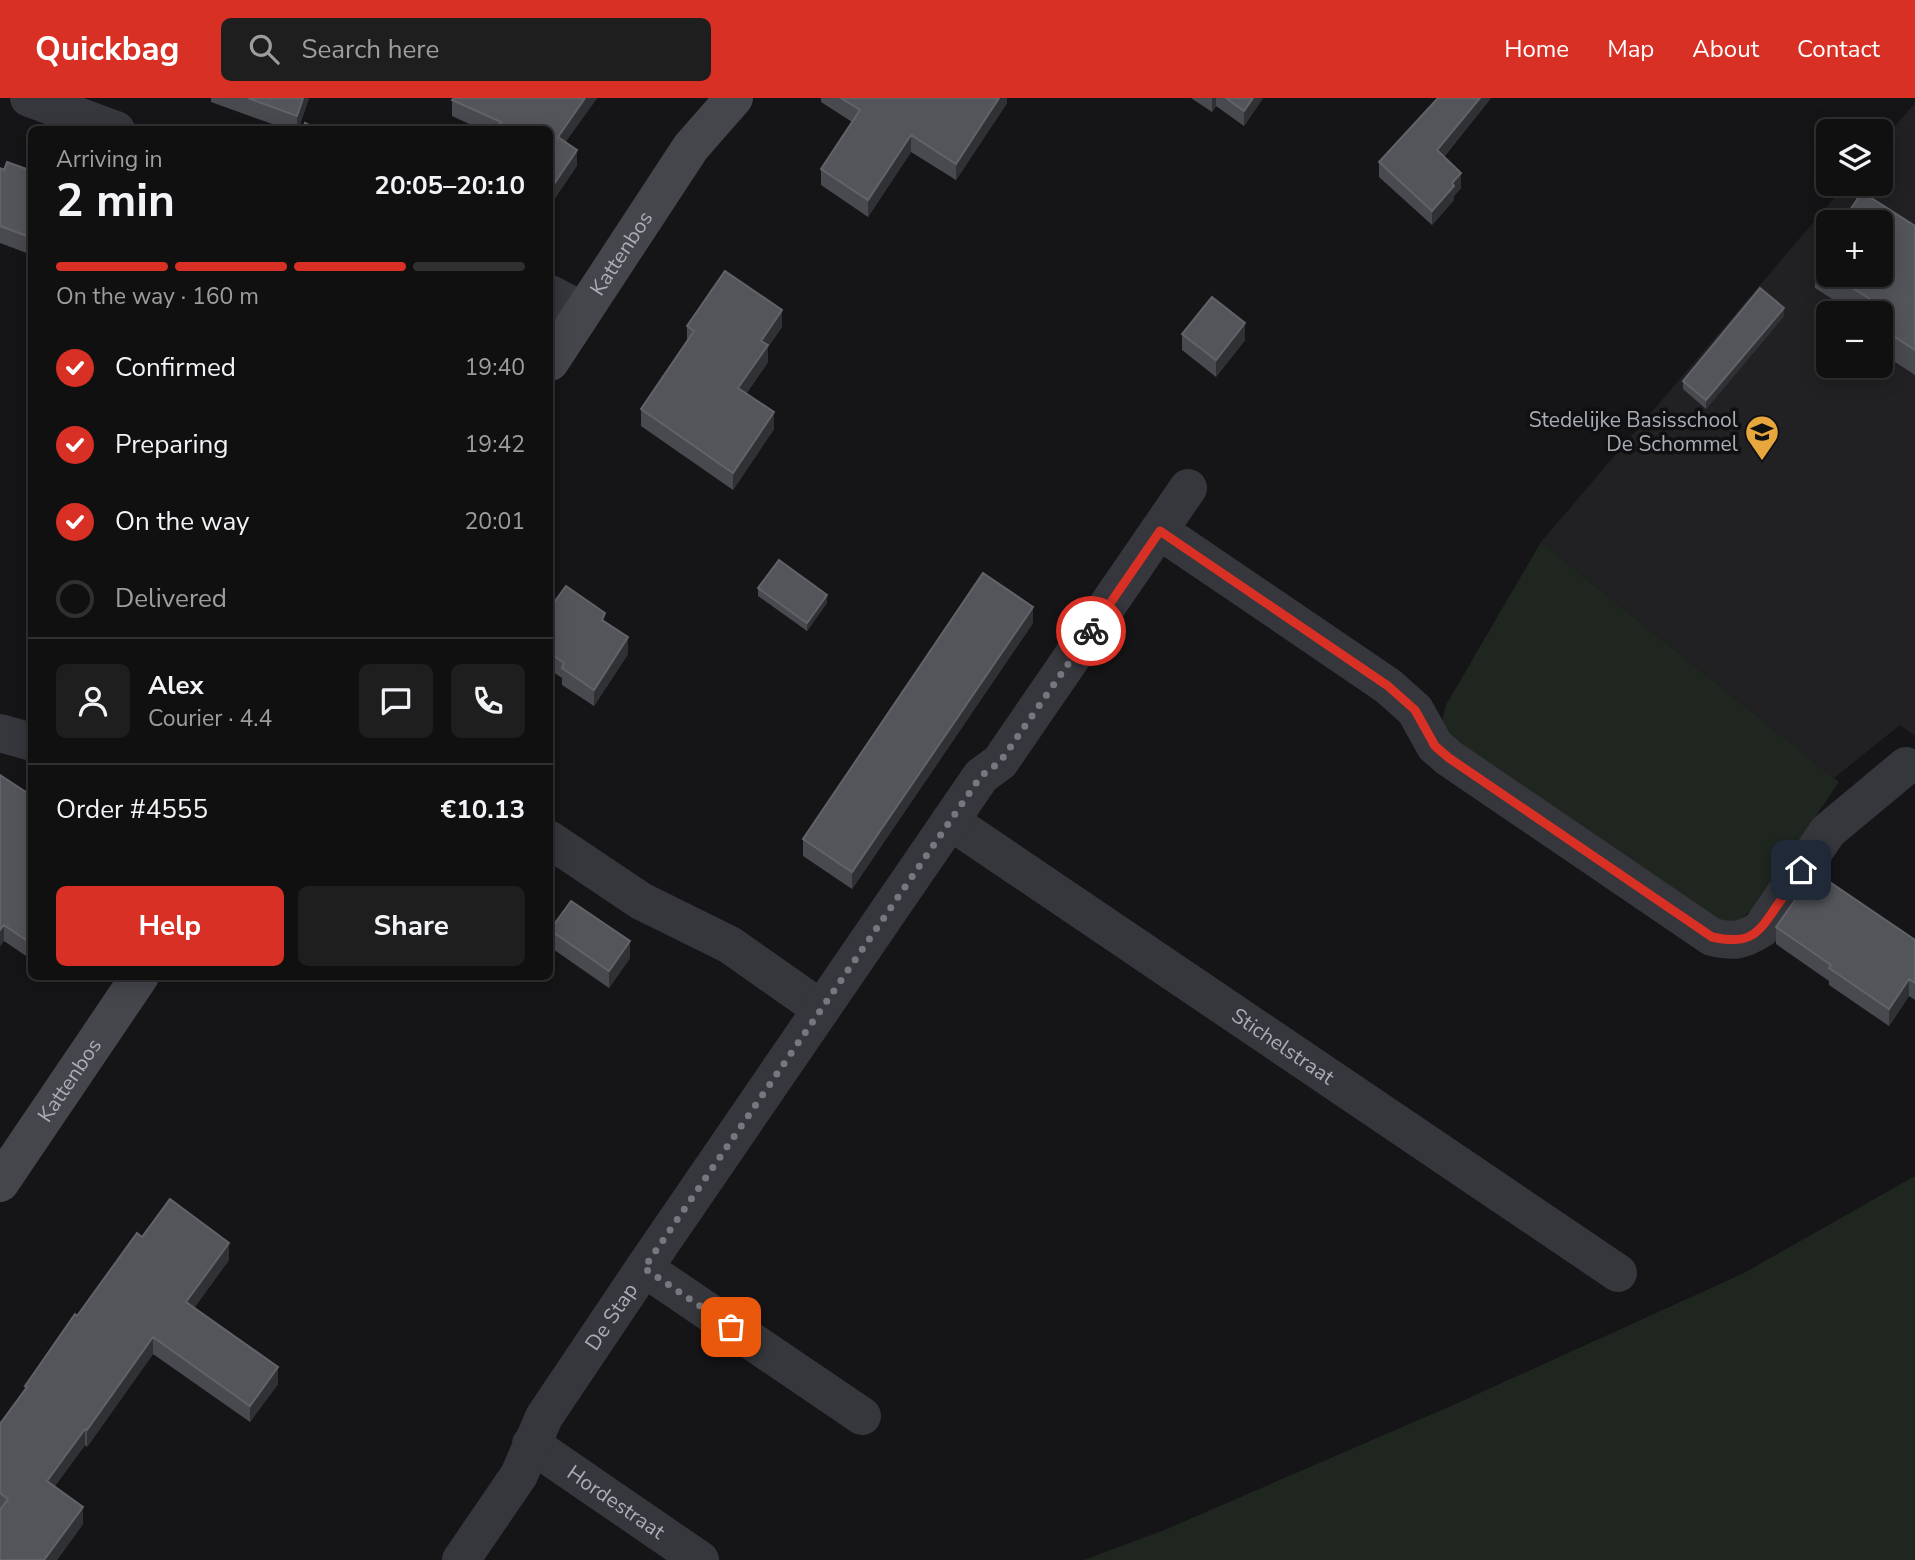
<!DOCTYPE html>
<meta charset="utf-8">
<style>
:root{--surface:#101011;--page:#1e1e1f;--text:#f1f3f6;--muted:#9c9d9f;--line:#303031;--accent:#d93025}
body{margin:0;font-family:"Nunito Sans",sans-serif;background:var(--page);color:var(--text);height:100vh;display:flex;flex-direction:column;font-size:26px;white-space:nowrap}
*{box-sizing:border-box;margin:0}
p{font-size:23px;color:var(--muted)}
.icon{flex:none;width:38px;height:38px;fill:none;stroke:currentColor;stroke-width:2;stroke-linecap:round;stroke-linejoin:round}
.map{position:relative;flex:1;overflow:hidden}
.details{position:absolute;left:28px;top:28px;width:525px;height:854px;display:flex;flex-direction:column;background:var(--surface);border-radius:10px;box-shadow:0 4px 18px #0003,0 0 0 2px var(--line)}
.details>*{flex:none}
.tools{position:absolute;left:1816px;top:21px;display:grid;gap:14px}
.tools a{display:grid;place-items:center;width:77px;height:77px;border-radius:10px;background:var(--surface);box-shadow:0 4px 18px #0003,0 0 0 2px var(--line);font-size:35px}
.pin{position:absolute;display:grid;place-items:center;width:60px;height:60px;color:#fff;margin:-30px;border-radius:14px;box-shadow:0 4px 10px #0006}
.courier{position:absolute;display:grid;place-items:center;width:70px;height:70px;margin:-35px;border:5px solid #d93025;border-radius:50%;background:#fff;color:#222;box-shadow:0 2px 9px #0007}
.head em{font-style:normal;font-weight:700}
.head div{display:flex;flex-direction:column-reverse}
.head{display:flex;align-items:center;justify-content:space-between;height:119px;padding:0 28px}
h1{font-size:46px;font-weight:700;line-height:52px}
.bar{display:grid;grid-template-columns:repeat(4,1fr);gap:10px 7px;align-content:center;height:84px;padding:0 28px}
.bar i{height:9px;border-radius:5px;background:var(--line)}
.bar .on{background:var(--accent)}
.bar p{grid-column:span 4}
.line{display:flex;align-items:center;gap:18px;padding:0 28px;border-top:2px solid var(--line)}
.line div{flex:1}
.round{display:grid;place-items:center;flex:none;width:74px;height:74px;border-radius:10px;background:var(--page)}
ol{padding:0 28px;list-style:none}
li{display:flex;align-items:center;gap:21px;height:77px}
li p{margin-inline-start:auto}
li .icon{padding:7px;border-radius:50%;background:var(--accent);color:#fff;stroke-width:4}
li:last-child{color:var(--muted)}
li i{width:38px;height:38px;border:4px solid var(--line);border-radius:50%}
.primary-button{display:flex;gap:14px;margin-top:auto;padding:14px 28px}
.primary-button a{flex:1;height:80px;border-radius:10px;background:var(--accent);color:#fff;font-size:28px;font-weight:700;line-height:80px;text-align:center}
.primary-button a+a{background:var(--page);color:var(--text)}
header{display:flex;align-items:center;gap:42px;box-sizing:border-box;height:98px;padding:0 35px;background:var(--accent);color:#fff}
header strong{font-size:33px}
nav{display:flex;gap:38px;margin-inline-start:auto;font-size:24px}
.search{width:490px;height:63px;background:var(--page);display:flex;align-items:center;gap:18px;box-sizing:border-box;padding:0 24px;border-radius:10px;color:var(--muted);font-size:26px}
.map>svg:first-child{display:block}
</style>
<header>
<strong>Quickbag</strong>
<div class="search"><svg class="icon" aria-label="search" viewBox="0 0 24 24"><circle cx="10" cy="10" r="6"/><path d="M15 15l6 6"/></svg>Search here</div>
<nav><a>Home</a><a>Map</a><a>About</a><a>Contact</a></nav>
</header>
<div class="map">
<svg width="1915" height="1462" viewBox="0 0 1915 1462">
<rect width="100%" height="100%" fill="#151517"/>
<path fill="#212124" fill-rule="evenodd" d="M 1915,5 L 1915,638 L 1900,627 L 1834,680 L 1541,444 L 1846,86 L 1881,86 L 1881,44 ZM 1829,124 L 1881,124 L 1881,177 L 1829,177 ZM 1829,215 L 1881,215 L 1881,268 L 1829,268 Z"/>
<path fill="#1f2620" d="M 1541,444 L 1839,684 L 1752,812 L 1739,822 L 1722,825 L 1454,647 L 1442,623 L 1446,607 Z
M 1915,1078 L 1915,1462 L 1084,1462 L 1162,1433 L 1458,1305 L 1744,1175 Z"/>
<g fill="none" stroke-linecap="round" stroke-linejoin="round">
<g stroke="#36373c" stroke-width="38">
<path d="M 29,0 L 116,32"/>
<path d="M 550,196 L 583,213"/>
<path d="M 1160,433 L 1388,588 L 1415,612 L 1435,648 L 1449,660 L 1712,839 C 1734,844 1742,843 1761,831 L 1828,733 L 1906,668"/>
<path d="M 0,635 L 32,644"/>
<path id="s1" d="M 950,723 L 1618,1175"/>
<path d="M 550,742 L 641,803 L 730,847 L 821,911"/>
<path d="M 644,1170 L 862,1318"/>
<path id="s2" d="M 531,1346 L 700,1462"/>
<path id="s3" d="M 461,1462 L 519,1377 L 544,1319 L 644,1170 L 981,678 L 1000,664 L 1188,390"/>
</g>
<g stroke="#44464b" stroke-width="38">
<path id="s4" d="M 550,264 L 691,49 L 734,0"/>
<path id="s5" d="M 0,1085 L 140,878"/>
</g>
</g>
<path fill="#494a4f" d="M 211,0 L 309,0 L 298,32 L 289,32 L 211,4 Z
M 454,0 L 597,0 L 565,44 L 577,68 L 550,32 L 482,32 L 452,18 L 452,2 Z
M 821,0 L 1007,0 L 1007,5 L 956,82 L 911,54 L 868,119 L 821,87 L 821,71 L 852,24 L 821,4 Z
M 1191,0 L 1263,0 L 1244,28 L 1216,8 L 1212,14 Z
M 1438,0 L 1491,0 L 1444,59 L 1461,90 L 1454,98 L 1454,102 L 1432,127 L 1379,79 L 1379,64 Z
M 0,70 L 4,72 L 32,73 L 32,157 L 0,145 Z
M 1915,128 L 1915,277 L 1881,255 L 1881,215 L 1854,215 L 1815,190 L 1815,166 L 1829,145 L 1829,177 L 1881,177 Z
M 1784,218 L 1706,311 L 1683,291 L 1683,283 Z
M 687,228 L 782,229 L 768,249 L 768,264 L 746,296 L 774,331 L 733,392 L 641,328 L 641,311 L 687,244 Z
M 1182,236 L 1245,242 L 1216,279 L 1182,252 Z
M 758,490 L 827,505 L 807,533 L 758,498 Z
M 550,510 L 605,524 L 628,556 L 594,608 L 562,587 L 562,580 L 550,572 Z
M 1033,525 L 852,791 L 803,758 L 803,741 Z
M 0,677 L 32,698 L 32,862 L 4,843 L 0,848 Z
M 1776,829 L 1915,842 L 1915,902 L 1909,898 L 1889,928 L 1829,887 L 1829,883 L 1776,846 Z
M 550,832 L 630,860 L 609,890 L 550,849 Z
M 142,1139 L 229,1162 L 194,1210 L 278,1286 L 250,1324 L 153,1256 L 87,1349 L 85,1347 L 55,1388 L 83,1426 L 57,1462 L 0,1462 L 0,1326 L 25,1292 L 25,1288 L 77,1218 Z"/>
<path fill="#303134" d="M 303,0 L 309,0 L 298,32 L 297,32 L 297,18 Z
M 585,0 L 597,0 L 558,55 L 558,39 Z
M 999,0 L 1007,0 L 1007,5 L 956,82 L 956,66 Z
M 1212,0 L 1216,0 L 1216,8 L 1212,14 Z
M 1253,0 L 1263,0 L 1244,28 L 1244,13 Z
M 1480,0 L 1491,0 L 1437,67 L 1437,52 Z
M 911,37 L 911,54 L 868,119 L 868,102 Z
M 577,52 L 577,68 L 550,108 L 550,92 Z
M 1461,75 L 1461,90 L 1454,98 L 1454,102 L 1432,127 L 1432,113 Z
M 1784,210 L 1784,218 L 1706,311 L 1706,302 Z
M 782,212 L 782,229 L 768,249 L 768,264 L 738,307 L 738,290 L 761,243 Z
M 1245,225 L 1245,242 L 1216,279 L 1216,262 Z
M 774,314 L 774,331 L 733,392 L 733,375 Z
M 827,497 L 827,505 L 807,533 L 807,525 Z
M 1033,509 L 1033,525 L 852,791 L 852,774 Z
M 628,539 L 628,556 L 594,608 L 594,592 Z
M 4,827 L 4,843 L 0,848 L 0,832 Z
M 630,843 L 630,860 L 609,890 L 609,873 Z
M 1909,881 L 1909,898 L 1889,928 L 1889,911 Z
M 229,1145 L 229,1162 L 186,1221 L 186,1204 Z
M 153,1239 L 153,1256 L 87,1349 L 87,1332 Z
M 278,1269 L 278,1286 L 250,1324 L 250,1308 Z
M 85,1331 L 85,1347 L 47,1399 L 47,1383 Z
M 83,1409 L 83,1426 L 57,1462 L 44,1462 Z"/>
<path fill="#53555a" stroke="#616368" stroke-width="2" d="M 248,0 L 303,0 L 297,18 Z
M 454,0 L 585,0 L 558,39 L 577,52 L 550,92 L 550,32 L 496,32 L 501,24 L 452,2 Z
M 841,0 L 999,0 L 956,66 L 911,37 L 868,102 L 821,71 L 860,12 Z
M 1226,0 L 1253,0 L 1244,13 Z
M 1438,0 L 1480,0 L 1437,52 L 1461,75 L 1452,85 L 1454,88 L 1432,113 L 1379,64 Z
M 305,25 L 319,32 L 303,32 Z
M 7,64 L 32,73 L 32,140 L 0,128 L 0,70 L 4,72 Z
M 1862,94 L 1915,128 L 1915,252 L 1881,230 L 1881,215 L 1861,215 L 1870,201 L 1832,177 L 1881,177 L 1881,124 L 1842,124 Z
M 1829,145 L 1829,174 L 1815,166 Z
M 725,173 L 782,212 L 761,243 L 768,247 L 738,290 L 774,314 L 733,375 L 641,311 L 694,233 L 687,228 Z
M 1760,190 L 1784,210 L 1706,302 L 1683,283 Z
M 1212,199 L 1245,225 L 1216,262 L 1182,236 Z
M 779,462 L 827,497 L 807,525 L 758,490 Z
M 983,475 L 1033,509 L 852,774 L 803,741 Z
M 566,488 L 605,515 L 602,522 L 628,539 L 594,592 L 562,570 L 564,565 L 550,555 L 550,510 Z
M 0,677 L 32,698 L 32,846 L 4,827 L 0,832 Z
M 1815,774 L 1915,842 L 1915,885 L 1909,881 L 1889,911 L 1829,870 L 1831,867 L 1776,829 Z
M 571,803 L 630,843 L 609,873 L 550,832 Z
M 170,1101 L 229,1145 L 186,1204 L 278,1269 L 250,1308 L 153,1239 L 87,1332 L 85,1331 L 47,1383 L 83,1409 L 44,1462 L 0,1462 L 0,1412 L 8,1401 L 0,1395 L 0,1326 L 27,1289 L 25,1288 L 75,1216 L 77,1218 L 137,1135 L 142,1139 Z"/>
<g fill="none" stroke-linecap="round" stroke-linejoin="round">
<path stroke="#75787e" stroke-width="7" stroke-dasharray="0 12.6" d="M 731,1229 L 644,1170 L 981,678 L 1000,664 L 1091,533"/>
<path stroke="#d93025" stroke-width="9" d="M 1091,533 L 1160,433 L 1388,588 L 1415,612 L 1435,648 L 1449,660 L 1712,839 C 1748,847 1757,838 1776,809 C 1785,797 1793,785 1801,772"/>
</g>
<defs>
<g id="school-pin" transform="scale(1.75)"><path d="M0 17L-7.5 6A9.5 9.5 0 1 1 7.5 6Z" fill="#e7a73d" stroke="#101012"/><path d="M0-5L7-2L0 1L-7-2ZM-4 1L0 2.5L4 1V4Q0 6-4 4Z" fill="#111"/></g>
</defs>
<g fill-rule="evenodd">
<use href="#school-pin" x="1762" y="334"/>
</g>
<g text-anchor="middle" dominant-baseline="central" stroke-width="7" stroke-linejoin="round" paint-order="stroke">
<g font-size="21" fill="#a8adb6" stroke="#101012">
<text stroke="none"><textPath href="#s4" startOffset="130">Kattenbos</textPath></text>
<text stroke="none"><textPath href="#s1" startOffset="402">Stichelstraat</textPath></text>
<text stroke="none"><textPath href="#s5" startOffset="124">Kattenbos</textPath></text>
<text stroke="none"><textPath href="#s3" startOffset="287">De Stap</textPath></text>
<text stroke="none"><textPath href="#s2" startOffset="103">Hordestraat</textPath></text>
</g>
<g font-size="21" fill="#a8adb6" stroke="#101012" text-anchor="end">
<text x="1738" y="322">Stedelijke Basisschool<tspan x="1738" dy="24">De Schommel</tspan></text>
</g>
</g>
</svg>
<div class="tools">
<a><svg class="icon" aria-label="layers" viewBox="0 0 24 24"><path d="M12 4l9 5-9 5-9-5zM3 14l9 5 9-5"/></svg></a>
<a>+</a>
<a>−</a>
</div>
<div class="pin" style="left:731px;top:1229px;background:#ea580c"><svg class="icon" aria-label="bag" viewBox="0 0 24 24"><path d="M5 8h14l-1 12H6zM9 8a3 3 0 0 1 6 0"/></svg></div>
<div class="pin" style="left:1801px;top:772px;background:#1f2937"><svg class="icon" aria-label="home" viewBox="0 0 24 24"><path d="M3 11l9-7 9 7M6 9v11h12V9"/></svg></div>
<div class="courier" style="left:1091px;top:533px"><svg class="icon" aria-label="bike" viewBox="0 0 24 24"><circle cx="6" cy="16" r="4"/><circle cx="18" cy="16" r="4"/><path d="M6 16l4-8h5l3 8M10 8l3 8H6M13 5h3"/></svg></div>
<section class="details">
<div class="head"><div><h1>2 min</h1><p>Arriving in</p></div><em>20:05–20:10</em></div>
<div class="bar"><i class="on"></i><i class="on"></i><i class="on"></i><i></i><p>On the way · 160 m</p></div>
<ol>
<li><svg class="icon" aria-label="check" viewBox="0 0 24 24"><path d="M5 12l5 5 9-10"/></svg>Confirmed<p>19:40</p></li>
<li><svg class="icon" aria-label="check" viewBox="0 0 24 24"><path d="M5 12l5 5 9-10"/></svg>Preparing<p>19:42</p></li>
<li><svg class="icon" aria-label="check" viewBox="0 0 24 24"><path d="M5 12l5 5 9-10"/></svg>On the way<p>20:01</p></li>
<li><i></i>Delivered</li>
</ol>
<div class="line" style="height:126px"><a class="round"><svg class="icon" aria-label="person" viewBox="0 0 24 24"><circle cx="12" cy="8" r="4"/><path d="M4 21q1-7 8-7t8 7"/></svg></a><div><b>Alex</b><p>Courier · 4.4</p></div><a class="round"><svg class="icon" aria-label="chat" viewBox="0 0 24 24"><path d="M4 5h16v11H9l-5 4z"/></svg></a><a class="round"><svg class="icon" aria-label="phone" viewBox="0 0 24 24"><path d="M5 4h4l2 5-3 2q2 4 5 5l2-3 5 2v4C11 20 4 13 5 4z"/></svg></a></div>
<div class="line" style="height:91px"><div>Order #4555</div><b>€10.13</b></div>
<div class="primary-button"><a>Help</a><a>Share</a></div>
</section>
</div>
